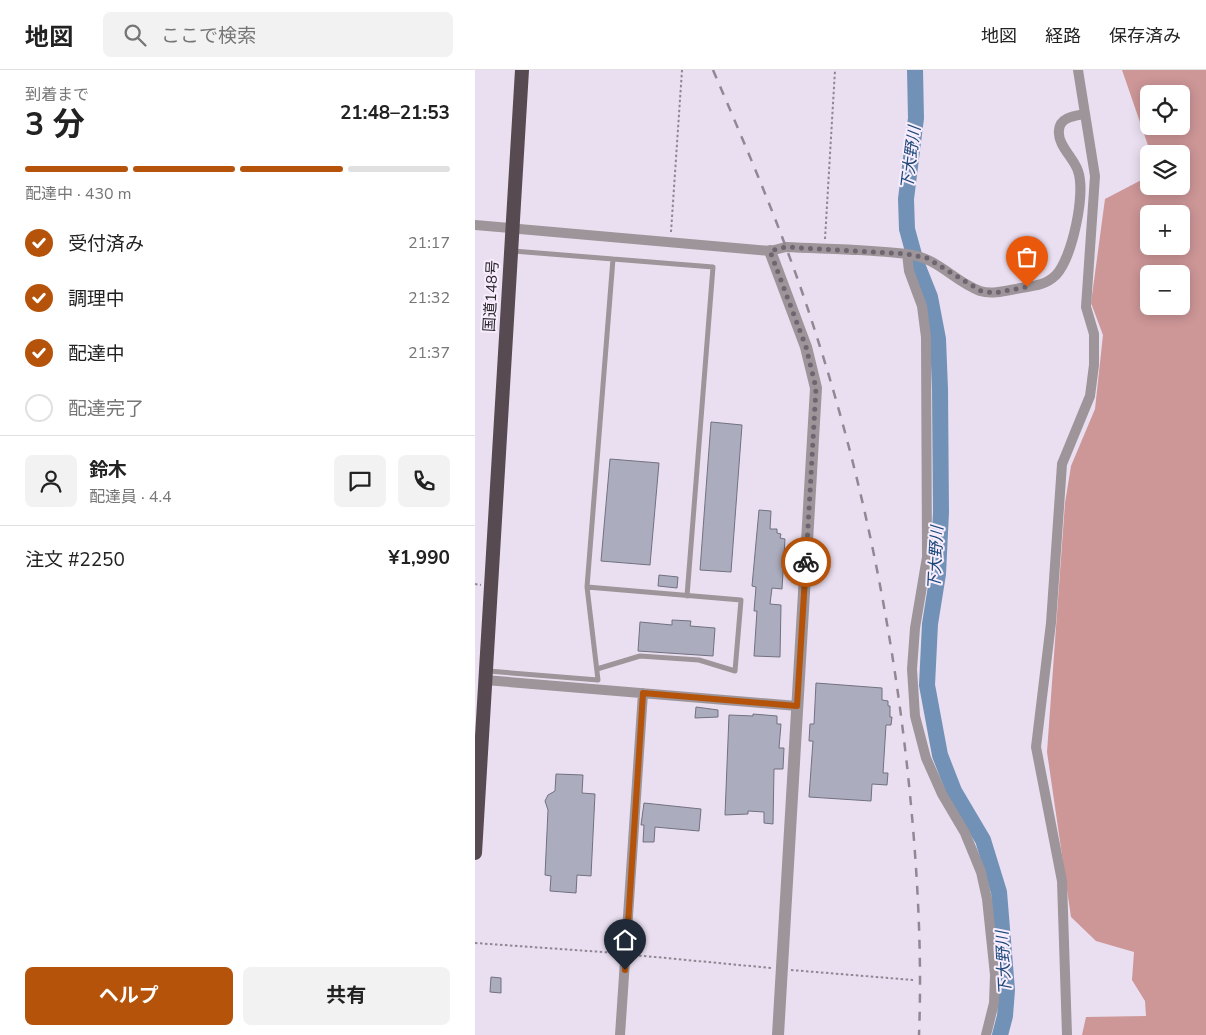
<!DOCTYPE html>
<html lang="ja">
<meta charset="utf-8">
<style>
:root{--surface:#fff;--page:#f2f2f2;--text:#222;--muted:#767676;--line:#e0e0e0;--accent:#b45309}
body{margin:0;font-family:"Nunito Sans","Noto Sans JP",sans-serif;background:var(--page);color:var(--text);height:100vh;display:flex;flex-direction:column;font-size:19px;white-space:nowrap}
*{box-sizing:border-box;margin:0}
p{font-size:16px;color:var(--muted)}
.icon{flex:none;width:28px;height:28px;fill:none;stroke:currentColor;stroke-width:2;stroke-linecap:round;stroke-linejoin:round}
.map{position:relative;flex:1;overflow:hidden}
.side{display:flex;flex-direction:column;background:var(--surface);width:475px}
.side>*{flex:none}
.buttons{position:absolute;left:665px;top:15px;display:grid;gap:10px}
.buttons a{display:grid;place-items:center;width:50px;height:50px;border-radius:8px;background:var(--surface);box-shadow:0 2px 12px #0003;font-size:25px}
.pin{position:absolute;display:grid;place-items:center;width:42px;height:42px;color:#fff;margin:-51px -21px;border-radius:50% 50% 50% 0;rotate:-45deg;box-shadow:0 0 5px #0007}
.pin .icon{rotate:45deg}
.courier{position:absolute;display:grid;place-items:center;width:50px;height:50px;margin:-25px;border:4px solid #b45309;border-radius:50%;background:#fff;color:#222;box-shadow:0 1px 6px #0007}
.summary em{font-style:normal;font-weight:700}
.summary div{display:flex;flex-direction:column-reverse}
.summary{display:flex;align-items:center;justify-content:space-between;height:85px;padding:0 25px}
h1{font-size:32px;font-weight:700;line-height:38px}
.bar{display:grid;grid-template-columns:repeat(4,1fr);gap:8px 5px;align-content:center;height:60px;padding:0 25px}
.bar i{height:6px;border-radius:4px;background:var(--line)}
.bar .on{background:var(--accent)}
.bar p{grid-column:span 4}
.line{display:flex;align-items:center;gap:12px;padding:0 25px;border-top:1px solid var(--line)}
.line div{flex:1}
.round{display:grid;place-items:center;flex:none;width:52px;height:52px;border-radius:8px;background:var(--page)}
ol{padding:0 25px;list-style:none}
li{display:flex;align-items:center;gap:15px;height:55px}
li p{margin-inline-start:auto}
li .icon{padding:5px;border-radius:50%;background:var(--accent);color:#fff;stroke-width:4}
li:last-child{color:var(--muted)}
li i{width:28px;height:28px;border:2px solid var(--line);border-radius:50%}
.primary-button{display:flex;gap:10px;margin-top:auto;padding:10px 25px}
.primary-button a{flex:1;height:58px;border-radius:8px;background:var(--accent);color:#fff;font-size:20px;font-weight:700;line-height:58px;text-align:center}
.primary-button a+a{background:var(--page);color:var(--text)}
header{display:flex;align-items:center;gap:30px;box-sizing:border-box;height:70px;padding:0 25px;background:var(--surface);border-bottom:1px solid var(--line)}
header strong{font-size:24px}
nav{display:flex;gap:28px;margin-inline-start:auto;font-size:18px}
.search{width:350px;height:45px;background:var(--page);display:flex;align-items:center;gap:12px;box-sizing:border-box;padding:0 18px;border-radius:8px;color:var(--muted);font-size:19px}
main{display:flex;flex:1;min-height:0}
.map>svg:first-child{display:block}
</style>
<header>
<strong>地図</strong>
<div class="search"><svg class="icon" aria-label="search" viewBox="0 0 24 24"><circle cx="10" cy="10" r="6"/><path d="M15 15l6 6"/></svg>ここで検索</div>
<nav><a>地図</a><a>経路</a><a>保存済み</a></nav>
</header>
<main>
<section class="side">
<div class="summary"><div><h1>3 分</h1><p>到着まで</p></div><em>21:48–21:53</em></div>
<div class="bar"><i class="on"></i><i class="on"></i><i class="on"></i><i></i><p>配達中 · 430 m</p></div>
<ol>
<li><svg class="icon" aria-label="check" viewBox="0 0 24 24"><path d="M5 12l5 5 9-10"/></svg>受付済み<p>21:17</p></li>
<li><svg class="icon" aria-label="check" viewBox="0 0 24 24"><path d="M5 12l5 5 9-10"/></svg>調理中<p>21:32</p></li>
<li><svg class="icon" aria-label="check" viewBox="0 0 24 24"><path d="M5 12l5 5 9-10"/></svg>配達中<p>21:37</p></li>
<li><i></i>配達完了</li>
</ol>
<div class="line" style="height:90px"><a class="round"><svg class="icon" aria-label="person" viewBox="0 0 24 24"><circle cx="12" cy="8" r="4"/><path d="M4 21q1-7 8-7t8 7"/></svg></a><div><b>鈴木</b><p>配達員 · 4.4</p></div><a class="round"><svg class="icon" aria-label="chat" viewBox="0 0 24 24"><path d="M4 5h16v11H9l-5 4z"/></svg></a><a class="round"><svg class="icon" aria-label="phone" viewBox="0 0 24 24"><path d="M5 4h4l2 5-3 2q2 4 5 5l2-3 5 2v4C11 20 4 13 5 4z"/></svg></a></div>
<div class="line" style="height:65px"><div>注文 #2250</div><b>¥1,990</b></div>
<div class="primary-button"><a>ヘルプ</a><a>共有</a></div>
</section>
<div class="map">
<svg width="731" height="965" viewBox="0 0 731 965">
<rect width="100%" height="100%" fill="#eadff0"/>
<path fill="#cd9697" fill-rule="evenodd" d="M 647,0 L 731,0 L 731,965 L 607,965 L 611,947 L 671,946 L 670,931 L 657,910 L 659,882 L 621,871 L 596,847 L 572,682 L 590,433 L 596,396 L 620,339 L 628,265 L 616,233 L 630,129 L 674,106 L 674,116 L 706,116 L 706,84 L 676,84 ZM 674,24 L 706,24 L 706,56 L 674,56 ZM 674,144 L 706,144 L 706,176 L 674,176 ZM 674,204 L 706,204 L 706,236 L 674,236 Z"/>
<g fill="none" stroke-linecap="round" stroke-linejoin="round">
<path stroke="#7291b7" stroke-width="16" d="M 440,0 L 441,48 L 431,129 L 432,159 L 441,192 L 455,227 L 463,269 L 465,319 L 466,442 L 463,504 L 455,554 L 452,615 L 465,685 L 479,721 L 508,770 L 524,822 L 532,920 L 530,946 L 525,965"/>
</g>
<path fill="#abacbd" stroke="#717181" d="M 236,352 L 267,355 L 256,502 L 225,500 Z
M 135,389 L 184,393 L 175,495 L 126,491 Z
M 284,440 L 296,441 L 295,459 L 302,459 L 302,463 L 306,464 L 305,468 L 310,469 L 307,519 L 297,518 L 295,534 L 306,535 L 305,587 L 279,586 L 282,541 L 279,541 L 281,517 L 277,516 Z
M 184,505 L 203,507 L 202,518 L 183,516 Z
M 197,550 L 216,551 L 215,556 L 240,558 L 238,586 L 163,581 L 165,552 L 197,555 Z
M 341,613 L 407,618 L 407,630 L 413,631 L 413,636 L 415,636 L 415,647 L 417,647 L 416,655 L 411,655 L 408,703 L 413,703 L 412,715 L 397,714 L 396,731 L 334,727 L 338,671 L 334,671 L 335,654 L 339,654 Z
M 221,637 L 243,640 L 243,647 L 220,648 Z
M 278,644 L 302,646 L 302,654 L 306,654 L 304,678 L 309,678 L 308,699 L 299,699 L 298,754 L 289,753 L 289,742 L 273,741 L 273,744 L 250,745 L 254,645 L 278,646 Z
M 81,704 L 108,705 L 107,723 L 120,724 L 116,806 L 102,805 L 101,823 L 75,821 L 76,806 L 70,805 L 73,740 L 70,731 L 73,725 L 80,721 Z
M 169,733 L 226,739 L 224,761 L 180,757 L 179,772 L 168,772 L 169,755 L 166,755 Z
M 16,907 L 26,908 L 26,923 L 15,922 Z"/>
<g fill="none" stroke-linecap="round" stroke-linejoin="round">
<path stroke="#8e8692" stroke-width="2" stroke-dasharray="2.5 2.5" stroke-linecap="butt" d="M 196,162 L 207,0
M 350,169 L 360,0
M 0,514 L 6,515
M 0,873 L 142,883
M 159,885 L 296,898
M 316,900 L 438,910"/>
<path stroke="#9d9599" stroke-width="5" d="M 38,181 L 238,197 L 212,526
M 112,517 L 266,530 L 260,601 L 224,590 L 165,586 L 122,599
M 13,601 L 123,610 L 112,517 L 138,189"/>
<path stroke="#9d9599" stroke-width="10" d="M 0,155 L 295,181 L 311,177 C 351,179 392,179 432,184 C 464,188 478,211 505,221 C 518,225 534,220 546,218 C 559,216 571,215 581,205 C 597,188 611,124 603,101 C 599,88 582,75 584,60 C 585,47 600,46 610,44
M 432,184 L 434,201 L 447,236 L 451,267 L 452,487 L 440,558 L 437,599 L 440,646 L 451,688 L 467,724 L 490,763 L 506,802 L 512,829 L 520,905 L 519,933 L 511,965
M 10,610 L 322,636
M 145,965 L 168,623
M 592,965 L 587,811 L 561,677 L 576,553 L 587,394 L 615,326 L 619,295 L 619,264 L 611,237 L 620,106 L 603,0"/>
<path stroke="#9d9599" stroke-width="12" d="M 295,181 L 331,277 L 341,318 L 303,965"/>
<path stroke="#584a51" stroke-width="14" d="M 0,783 L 47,0"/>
<path stroke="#908894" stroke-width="2.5" stroke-dasharray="9 9" stroke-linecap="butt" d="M 238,0 C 275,86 312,172 340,261 C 390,415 421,574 436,735 C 443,811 447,889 444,965"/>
</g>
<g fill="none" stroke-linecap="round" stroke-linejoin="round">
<path stroke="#6d6670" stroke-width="5" stroke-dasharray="0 9" d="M 331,492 L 341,318 L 331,277 L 295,181 L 311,177 L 432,184 L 452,188 L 506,221 L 519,223 L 552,217"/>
<path stroke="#b45309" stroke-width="6" d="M 150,900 L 168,623 L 322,636 L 331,492"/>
</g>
<g text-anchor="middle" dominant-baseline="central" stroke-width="4" stroke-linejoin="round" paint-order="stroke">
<g font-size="15" fill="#29252b" stroke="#f8edfd">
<text transform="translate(16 226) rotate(-87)">国道148号</text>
</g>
<g font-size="16" font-style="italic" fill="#1b4879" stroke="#f8edfd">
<text transform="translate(436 88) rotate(-83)">下大野川</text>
<text transform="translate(461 488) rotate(-87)">下大野川</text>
<text transform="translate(529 893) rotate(-93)">下大野川</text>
</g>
</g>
</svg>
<div class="buttons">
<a><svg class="icon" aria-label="locate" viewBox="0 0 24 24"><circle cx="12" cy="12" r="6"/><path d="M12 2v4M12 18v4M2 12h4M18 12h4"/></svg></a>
<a><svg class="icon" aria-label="layers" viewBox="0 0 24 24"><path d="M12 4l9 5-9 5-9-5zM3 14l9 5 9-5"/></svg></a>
<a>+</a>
<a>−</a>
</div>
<div class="pin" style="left:552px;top:217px;background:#ea580c"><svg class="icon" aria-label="bag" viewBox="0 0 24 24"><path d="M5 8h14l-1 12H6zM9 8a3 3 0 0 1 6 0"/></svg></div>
<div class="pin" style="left:150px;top:900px;background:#1f2937"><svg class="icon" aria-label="home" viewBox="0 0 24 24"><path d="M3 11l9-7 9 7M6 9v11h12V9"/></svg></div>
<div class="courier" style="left:331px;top:492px"><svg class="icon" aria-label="bike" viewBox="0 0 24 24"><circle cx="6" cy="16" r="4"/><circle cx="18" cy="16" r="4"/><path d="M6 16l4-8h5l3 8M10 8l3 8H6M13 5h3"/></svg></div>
</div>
</main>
